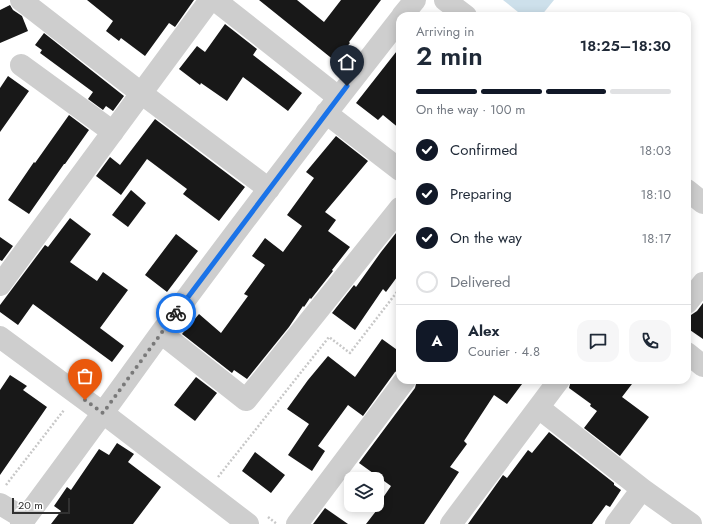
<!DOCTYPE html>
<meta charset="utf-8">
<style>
:root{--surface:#fff;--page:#f6f6f7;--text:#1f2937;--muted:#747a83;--line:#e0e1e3;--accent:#111827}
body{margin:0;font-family:Jost,sans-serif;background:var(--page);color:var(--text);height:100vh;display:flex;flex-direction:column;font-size:15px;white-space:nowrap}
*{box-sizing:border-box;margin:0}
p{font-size:13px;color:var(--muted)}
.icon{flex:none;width:22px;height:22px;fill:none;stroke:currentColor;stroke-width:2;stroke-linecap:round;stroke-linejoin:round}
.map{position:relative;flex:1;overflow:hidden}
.drawer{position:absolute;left:396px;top:12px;width:295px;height:372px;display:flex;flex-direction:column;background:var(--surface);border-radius:12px;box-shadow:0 2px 10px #0003}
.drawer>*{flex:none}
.buttons{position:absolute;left:344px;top:472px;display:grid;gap:8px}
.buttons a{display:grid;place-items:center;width:40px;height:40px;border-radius:8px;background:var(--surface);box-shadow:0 2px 10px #0003;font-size:20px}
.scale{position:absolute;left:12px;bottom:10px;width:58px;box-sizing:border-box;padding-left:4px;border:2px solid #313131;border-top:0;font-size:11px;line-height:14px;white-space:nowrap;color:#313131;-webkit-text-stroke:3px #fff;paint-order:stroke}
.pin{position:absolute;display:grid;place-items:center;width:34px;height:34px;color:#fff;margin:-41px -17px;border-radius:50% 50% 50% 0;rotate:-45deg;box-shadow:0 0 4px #0007}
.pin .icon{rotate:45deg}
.courier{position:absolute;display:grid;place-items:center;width:40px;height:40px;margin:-20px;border:3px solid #1a73e8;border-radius:50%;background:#fff;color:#222;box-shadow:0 1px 5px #0007}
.summary em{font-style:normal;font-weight:600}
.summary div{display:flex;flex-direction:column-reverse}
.summary{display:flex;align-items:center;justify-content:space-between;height:68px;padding:0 20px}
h1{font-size:26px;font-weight:600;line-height:30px}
.bar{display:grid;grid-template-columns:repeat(4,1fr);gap:6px 4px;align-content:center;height:48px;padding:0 20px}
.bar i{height:5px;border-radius:3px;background:var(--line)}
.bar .active{background:var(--accent)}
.bar p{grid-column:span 4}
.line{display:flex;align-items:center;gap:10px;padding:0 20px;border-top:1px solid var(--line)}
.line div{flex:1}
.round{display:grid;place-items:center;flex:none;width:42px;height:42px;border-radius:12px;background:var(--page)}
ol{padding:0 20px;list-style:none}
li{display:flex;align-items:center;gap:12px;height:44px}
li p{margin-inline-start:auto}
li .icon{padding:4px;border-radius:50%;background:var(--accent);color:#fff;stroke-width:4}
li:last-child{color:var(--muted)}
li i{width:22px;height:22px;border:2px solid var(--line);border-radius:50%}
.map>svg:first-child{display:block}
</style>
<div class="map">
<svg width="703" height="524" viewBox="0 0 703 524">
<rect width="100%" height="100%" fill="#fff"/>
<path fill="#cde0eb" d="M 503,0 L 554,0 L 541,16 L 523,16 Z"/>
<path fill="#181818" d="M 87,0 L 194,0 L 175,27 L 169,23 L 145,56 L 121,38 L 119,41 L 106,31 L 113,21 Z
M 259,0 L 297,0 L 324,22 L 341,0 L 381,0 L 349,42 L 350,43 L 335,61 Z
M 10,5 L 13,10 L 22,16 L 28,31 L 0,43 L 0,10 Z
M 225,24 L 257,49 L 253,55 L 302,93 L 288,111 L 243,77 L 227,101 L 201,83 L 200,85 L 179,69 L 197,46 L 205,52 Z
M 44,33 L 124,96 L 113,111 L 106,106 L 103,110 L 88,99 L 93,92 L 40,53 L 42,50 L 35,45 Z
M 400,47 L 400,129 L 383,115 L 378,120 L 356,103 Z
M 8,76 L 29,91 L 0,132 L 0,88 Z
M 69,115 L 89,130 L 65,164 L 64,164 L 29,214 L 8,200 L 34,162 L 35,163 Z
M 155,119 L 245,187 L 219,221 L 183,194 L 187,189 L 147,159 L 121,195 L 96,176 L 110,157 L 120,165 Z
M 336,136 L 368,161 L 325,212 L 336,220 L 328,231 L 350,247 L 332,270 L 333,271 L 311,299 L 310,298 L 304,307 L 303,306 L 289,327 L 247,379 L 234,370 L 232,373 L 182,334 L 199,314 L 221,333 L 248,296 L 244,294 L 265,265 L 252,256 L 265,238 L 283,252 L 302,226 L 287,215 L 314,178 L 306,172 Z
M 131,190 L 146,203 L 128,227 L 112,215 Z
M 70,218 L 91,234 L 70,262 L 97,281 L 103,272 L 128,290 L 100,328 L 124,346 L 112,362 L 33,304 L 18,325 L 0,312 L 0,305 L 45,245 L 48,247 Z
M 400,228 L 400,273 L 386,292 L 383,289 L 355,330 L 332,313 L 354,285 L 356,287 L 381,252 Z
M 176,234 L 198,251 L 167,292 L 145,275 Z
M 0,237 L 13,246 L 2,261 L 0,260 Z
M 703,303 L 703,339 L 687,328 L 687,320 L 691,315 L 697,311 Z
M 382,339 L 400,352 L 400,369 L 395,372 L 363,416 L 348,405 L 318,446 L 325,451 L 312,471 L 288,455 L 309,424 L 287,409 L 308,380 L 328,356 L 355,377 Z
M 10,375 L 27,386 L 23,390 L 47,407 L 0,475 L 0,390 Z
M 196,377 L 217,393 L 195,421 L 174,405 Z
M 417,380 L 525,380 L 507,404 L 494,395 L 464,441 L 467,444 L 450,467 L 459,472 L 424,524 L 366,524 L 380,506 L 378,505 L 391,486 L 359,463 L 415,388 Z
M 571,380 L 635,380 L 622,397 L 649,417 L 620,456 L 584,428 L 597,411 L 590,406 L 591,404 L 569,388 Z
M 549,432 L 614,483 L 614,485 L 621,490 L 610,507 L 606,505 L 592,524 L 468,524 L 503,475 L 507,478 L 528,450 L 532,453 Z
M 117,443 L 134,454 L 128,462 L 161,487 L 133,524 L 51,524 L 61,511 L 54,506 L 67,487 L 71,490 L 99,449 L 109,455 Z
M 255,452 L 285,475 L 271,493 L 242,471 Z
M 325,508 L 348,524 L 313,524 Z"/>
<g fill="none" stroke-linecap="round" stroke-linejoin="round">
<path stroke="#c8c8c8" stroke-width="2.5" stroke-dasharray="2 2" stroke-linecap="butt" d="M 218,477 L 329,337 L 350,353 L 400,288
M 6,485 L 64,410
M 268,517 L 277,524"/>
<path stroke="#cecece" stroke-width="22" d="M 21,0 L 141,93 L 269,189
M 215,0 L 338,97
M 445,0 L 466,16
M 402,16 L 415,0
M 21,65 L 113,132
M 326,113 L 400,170
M 687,190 L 703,203
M 0,285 L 210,0
M 687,303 L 703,283
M 161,333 L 246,400 L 400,208
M 0,337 L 103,413 L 248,524
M 687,353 L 703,366
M 539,408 L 642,489 L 616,524
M 642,489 L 691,524
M 0,504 L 25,519
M 21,524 C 68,461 114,398 160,334 C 238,228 318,123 400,19
M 297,524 L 405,380
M 451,524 L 559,380"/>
</g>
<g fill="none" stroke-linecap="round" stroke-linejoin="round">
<path stroke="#797979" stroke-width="4" stroke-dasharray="0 7.2" d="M 85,400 L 103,413 L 176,313"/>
<path stroke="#1a73e8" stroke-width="5" d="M 176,313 L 347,86"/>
</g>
</svg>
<div class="buttons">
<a><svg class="icon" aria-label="layers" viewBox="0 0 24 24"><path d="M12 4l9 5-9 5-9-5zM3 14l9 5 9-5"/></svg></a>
</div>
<div class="scale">20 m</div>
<div class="pin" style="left:85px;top:400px;background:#ea580c"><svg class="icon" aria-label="bag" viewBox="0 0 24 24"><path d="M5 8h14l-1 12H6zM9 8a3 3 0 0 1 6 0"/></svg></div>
<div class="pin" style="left:347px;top:86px;background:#1f2937"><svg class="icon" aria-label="home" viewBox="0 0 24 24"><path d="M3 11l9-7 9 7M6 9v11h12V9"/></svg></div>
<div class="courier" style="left:176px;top:313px"><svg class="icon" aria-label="bike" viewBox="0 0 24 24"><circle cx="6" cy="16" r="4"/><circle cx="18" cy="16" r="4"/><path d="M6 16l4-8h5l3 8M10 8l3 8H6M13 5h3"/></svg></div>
<section class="drawer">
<div class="summary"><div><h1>2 min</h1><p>Arriving in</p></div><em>18:25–18:30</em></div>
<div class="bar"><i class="active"></i><i class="active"></i><i class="active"></i><i></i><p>On the way · 100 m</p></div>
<ol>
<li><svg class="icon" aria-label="check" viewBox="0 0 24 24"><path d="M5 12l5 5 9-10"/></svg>Confirmed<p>18:03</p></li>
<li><svg class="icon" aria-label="check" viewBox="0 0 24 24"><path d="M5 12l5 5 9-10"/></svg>Preparing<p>18:10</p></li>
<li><svg class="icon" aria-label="check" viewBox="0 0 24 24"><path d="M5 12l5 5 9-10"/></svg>On the way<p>18:17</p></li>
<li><i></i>Delivered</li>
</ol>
<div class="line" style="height:72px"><b class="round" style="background:var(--accent);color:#fff">A</b><div><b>Alex</b><p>Courier · 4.8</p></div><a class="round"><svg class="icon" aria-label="chat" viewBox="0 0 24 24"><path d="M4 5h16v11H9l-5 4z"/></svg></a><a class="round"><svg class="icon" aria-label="phone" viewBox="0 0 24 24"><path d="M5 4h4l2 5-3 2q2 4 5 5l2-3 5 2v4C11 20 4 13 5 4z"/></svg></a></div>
</section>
</div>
